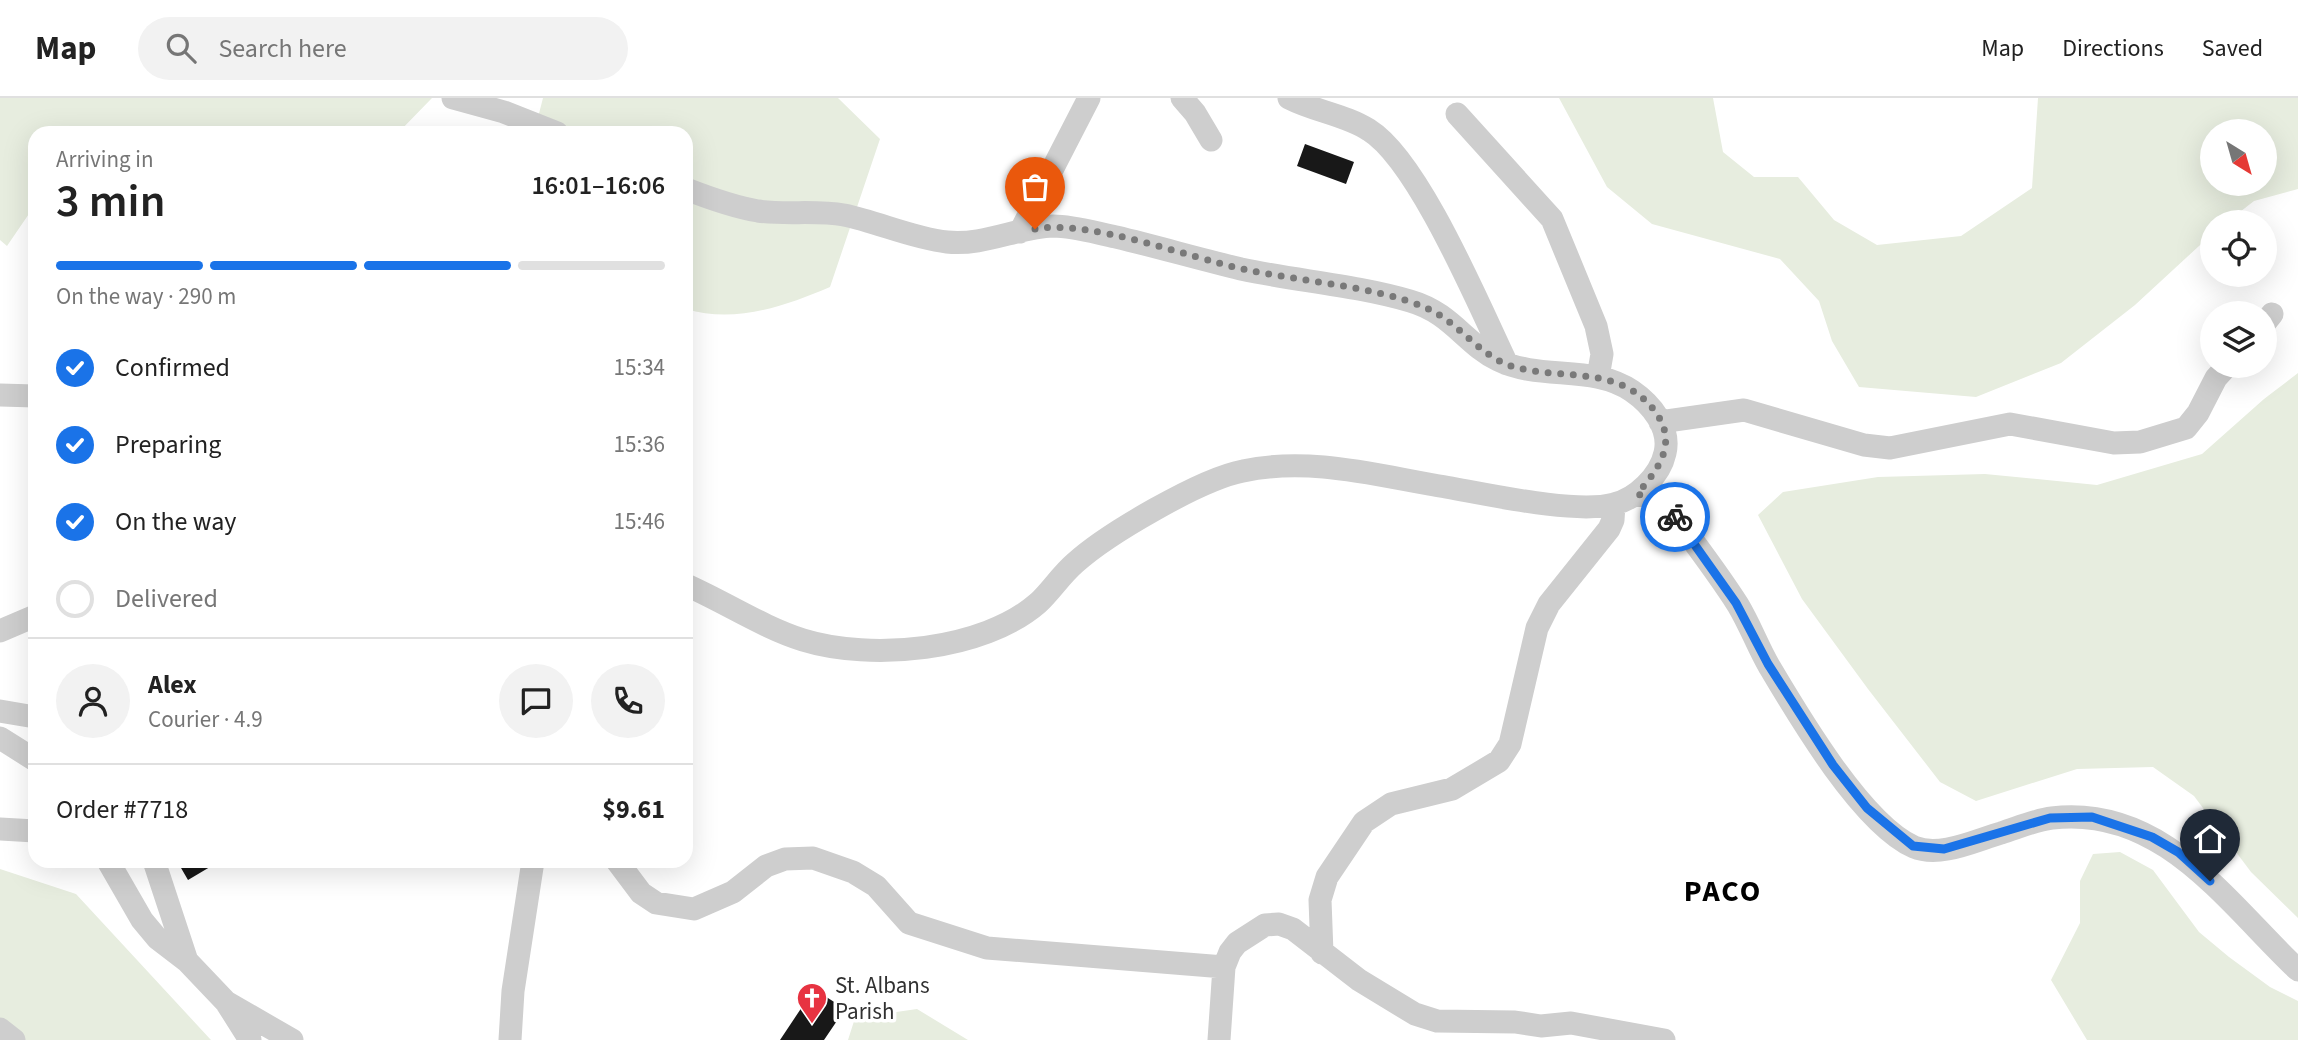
<!DOCTYPE html>
<meta charset="utf-8">
<style>
:root{--surface:#fff;--page:#f2f2f2;--text:#222;--muted:#767676;--line:#e0e0e0;--accent:#1a73e8}
body{margin:0;font-family:"Source Sans 3",sans-serif;background:var(--page);color:var(--text);height:100vh;display:flex;flex-direction:column;font-size:26px;white-space:nowrap}
*{box-sizing:border-box;margin:0}
p{font-size:23px;color:var(--muted)}
.icon{flex:none;width:38px;height:38px;fill:none;stroke:currentColor;stroke-width:2;stroke-linecap:round;stroke-linejoin:round}
.map{position:relative;flex:1;overflow:hidden}
.details{position:absolute;left:28px;top:28px;width:665px;height:742px;display:flex;flex-direction:column;background:var(--surface);border-radius:21px;box-shadow:0 7px 28px #0002}
.details>*{flex:none}
.needle{width:46px;rotate:143deg}
.fabs{position:absolute;left:2200px;top:21px;display:grid;gap:14px}
.fabs a{display:grid;place-items:center;width:77px;height:77px;border-radius:50%;background:var(--surface);box-shadow:0 7px 28px #0002;font-size:35px}
.pin{position:absolute;display:grid;place-items:center;width:60px;height:60px;color:#fff;margin:-72px -30px;border-radius:50% 50% 50% 0;rotate:-45deg;box-shadow:0 0 7px #0007}
.pin .icon{rotate:45deg}
.courier{position:absolute;display:grid;place-items:center;width:70px;height:70px;margin:-35px;border:5px solid #1a73e8;border-radius:50%;background:#fff;color:#222;box-shadow:0 2px 9px #0007}
.head em{font-style:normal;font-weight:600}
.head div{display:flex;flex-direction:column-reverse}
.head{display:flex;align-items:center;justify-content:space-between;height:119px;padding:0 28px}
h1{font-size:46px;font-weight:600;line-height:52px}
.bar{display:grid;grid-template-columns:repeat(4,1fr);gap:10px 7px;align-content:center;height:84px;padding:0 28px}
.bar i{height:9px;border-radius:5px;background:var(--line)}
.bar .current{background:var(--accent)}
.bar p{grid-column:span 4}
.line{display:flex;align-items:center;gap:18px;padding:0 28px;border-top:2px solid var(--line)}
.line div{flex:1}
.round{display:grid;place-items:center;flex:none;width:74px;height:74px;border-radius:37px;background:var(--page)}
ol{padding:0 28px;list-style:none}
li{display:flex;align-items:center;gap:21px;height:77px}
li p{margin-inline-start:auto}
li .icon{padding:7px;border-radius:50%;background:var(--accent);color:#fff;stroke-width:4}
li:last-child{color:var(--muted)}
li i{width:38px;height:38px;border:4px solid var(--line);border-radius:50%}
header{display:flex;align-items:center;gap:42px;box-sizing:border-box;height:98px;padding:0 35px;background:var(--surface);border-bottom:2px solid var(--line)}
header strong{font-size:33px}
nav{display:flex;gap:38px;margin-inline-start:auto;font-size:24px}
.search{width:490px;height:63px;background:var(--page);display:flex;align-items:center;gap:18px;box-sizing:border-box;padding:0 24px;border-radius:38px;color:var(--muted);font-size:26px}
.map>svg:first-child{display:block}
</style>
<header>
<strong>Map</strong>
<div class="search"><svg class="icon" aria-label="search" viewBox="0 0 24 24"><circle cx="10" cy="10" r="6"/><path d="M15 15l6 6"/></svg>Search here</div>
<nav><a>Map</a><a>Directions</a><a>Saved</a></nav>
</header>
<div class="map">
<svg width="2298" height="942" viewBox="0 0 2298 942">
<rect width="100%" height="100%" fill="#fff"/>
<path fill="#e7eddf" fill-rule="evenodd" d="M 0,0 L 432,0 L 398,35 L 35,35 L 35,107 L 7,148 L 0,142 Z
M 543,0 L 838,0 L 880,41 L 830,189 C 785,208 735,226 686,211 L 686,35 L 534,35 Z
M 1559,0 L 1713,0 L 1723,54 L 1754,79 L 1798,79 L 1834,122 L 1877,147 L 1961,138 L 2032,90 L 2038,0 L 2298,0 L 2298,91 L 2254,103 L 2227,124 L 2212,124 L 2212,136 L 2135,207 L 2061,265 L 1976,299 L 1859,289 L 1832,243 L 1819,203 L 1780,161 L 1652,126 L 1607,89 ZM 2212,33 L 2264,33 L 2264,86 L 2212,86 Z
M 2298,275 L 2298,820 L 2251,774 L 2194,698 L 2153,669 L 2077,671 L 1976,703 L 1940,684 L 1868,591 L 1802,501 L 1758,417 L 1783,394 L 1878,379 L 1985,376 L 2097,387 L 2202,356 L 2264,301 Z
M 2120,754 L 2153,772 L 2199,834 L 2229,859 L 2270,889 L 2298,903 L 2298,942 L 2087,942 L 2051,882 L 2080,825 L 2080,783 L 2093,756 Z
M 0,771 L 76,796 L 211,942 L 0,942 Z
M 917,911 L 968,942 L 848,942 L 855,920 Z"/>
<path fill="#181818" d="M 1305,46 L 1354,64 L 1346,86 L 1297,68 Z
M 177,763 L 220,763 L 188,782 Z
M 814,891 L 845,911 L 824,942 L 780,942 Z"/>
<g fill="none" stroke-linecap="round" stroke-linejoin="round">
<path stroke="#cecece" stroke-width="23" d="M 453,0 L 504,14 L 557,35
M 1182,0 L 1195,15 L 1211,42
M 1289,0 C 1314,13 1346,17 1369,32 C 1419,63 1480,210 1507,266
M 1457,16 L 1552,121 L 1596,228 L 1602,256 L 1598,279
M 686,91 C 709,100 734,109 758,113 C 786,117 816,112 844,117 C 878,124 912,140 947,144 C 984,148 1018,129 1053,128 C 1074,128 1096,135 1116,139 C 1158,149 1199,161 1241,171 C 1297,183 1355,187 1410,203 C 1452,215 1465,246 1498,262 C 1540,283 1593,266 1632,293 C 1651,306 1671,330 1665,355 C 1660,378 1636,401 1614,406 C 1574,417 1478,394 1434,387 C 1371,376 1307,359 1243,373 C 1201,381 1107,436 1075,465 C 1061,477 1051,493 1038,505 C 983,553 871,563 803,542 C 762,529 725,504 686,487
M 1020,134 L 1089,0
M 2264,226 L 2272,216
M 0,297 L 35,298
M 1660,324 L 1744,312 L 1864,347 L 1890,350 L 2010,326 L 2114,345 L 2140,344 L 2186,330 L 2198,315 L 2216,280 L 2227,268
M 1637,396 L 1655,401 L 1670,412 C 1693,443 1717,474 1738,507 C 1750,527 1758,549 1769,568 C 1798,617 1862,726 1914,749 C 1940,760 1976,742 2001,735 C 2017,730 2035,722 2052,720 C 2163,707 2227,805 2298,872
M 0,533 L 35,518
M 0,613 L 35,619
M 0,640 L 35,662
M 0,731 L 35,733
M 108,763 L 142,822 L 157,840 L 187,863 L 226,904 L 250,942
M 154,763 L 186,860
M 617,763 L 641,795 L 656,805 L 694,811 L 733,794 L 766,768 L 785,761 L 813,760 L 853,774 L 876,788 L 909,825 L 987,850 L 1224,869
M 1322,855 L 1320,802 L 1327,779 L 1364,724 L 1391,706 L 1452,691 L 1499,663 L 1510,646 L 1537,530 L 1549,506 L 1609,431 L 1613,422 L 1614,407
M 226,904 L 292,942
M 0,931 L 14,942
M 510,942 L 513,893 L 533,763
M 1219,942 L 1224,869 L 1230,854 L 1237,845 L 1265,827 L 1279,826 L 1293,831 L 1359,882 L 1415,916 L 1437,923 L 1515,924 L 1541,928 L 1571,925 L 1664,942"/>
</g>
<g fill="none" stroke-linecap="round" stroke-linejoin="round">
<path stroke="#797979" stroke-width="7" stroke-dasharray="0 12.6" d="M 1035,131 C 1089,121 1187,159 1243,171 C 1297,183 1374,188 1424,209 C 1458,223 1477,256 1511,268 C 1556,282 1611,268 1647,304 C 1681,339 1663,366 1637,396 L 1655,401 L 1675,419"/>
<path stroke="#1a73e8" stroke-width="9" d="M 1675,419 L 1736,505 L 1768,566 L 1833,667 L 1867,710 L 1913,748 L 1944,751 L 2050,720 L 2092,719 L 2152,739 L 2178,754 L 2210,783"/>
</g>
<defs>
<g id="church-pin" transform="scale(1.575)"><path d="M0 17L-7.5 6A9.5 9.5 0 1 1 7.5 6Z" fill="#e73341" stroke="#fff"/><path d="M-1.2-6h2.4v3.5h3.3v2.4h-3.3V6h-2.4V-.1h-3.3v-2.4h3.3Z" fill="#fff"/></g>
</defs>
<g fill-rule="evenodd">
<use href="#church-pin" x="812" y="900"/>
</g>
<g text-anchor="middle" dominant-baseline="central" stroke-width="7" stroke-linejoin="round" paint-order="stroke">
<g font-size="23" fill="#313131" stroke="#fff" text-anchor="start">
<text x="835" y="887">St. Albans<tspan x="835" dy="26">Parish</tspan></text>
</g>
<g font-size="30" font-weight="bold" letter-spacing="2" fill="#000" stroke="#fff">
<text x="1723" y="793">PACO</text>
</g>
</g>
</svg>
<div class="fabs">
<a><svg class="needle" viewBox="-14 -14 28 28"><path d="M0-13l5 13h-10z" fill="#e53935"/><path d="M0 13l5-13h-10z" fill="#767676"/></svg></a>
<a><svg class="icon" aria-label="locate" viewBox="0 0 24 24"><circle cx="12" cy="12" r="6"/><path d="M12 2v4M12 18v4M2 12h4M18 12h4"/></svg></a>
<a><svg class="icon" aria-label="layers" viewBox="0 0 24 24"><path d="M12 4l9 5-9 5-9-5zM3 14l9 5 9-5"/></svg></a>
</div>
<div class="pin" style="left:1035px;top:131px;background:#ea580c"><svg class="icon" aria-label="bag" viewBox="0 0 24 24"><path d="M5 8h14l-1 12H6zM9 8a3 3 0 0 1 6 0"/></svg></div>
<div class="pin" style="left:2210px;top:783px;background:#1f2937"><svg class="icon" aria-label="home" viewBox="0 0 24 24"><path d="M3 11l9-7 9 7M6 9v11h12V9"/></svg></div>
<div class="courier" style="left:1675px;top:419px"><svg class="icon" aria-label="bike" viewBox="0 0 24 24"><circle cx="6" cy="16" r="4"/><circle cx="18" cy="16" r="4"/><path d="M6 16l4-8h5l3 8M10 8l3 8H6M13 5h3"/></svg></div>
<section class="details">
<div class="head"><div><h1>3 min</h1><p>Arriving in</p></div><em>16:01–16:06</em></div>
<div class="bar"><i class="current"></i><i class="current"></i><i class="current"></i><i></i><p>On the way · 290 m</p></div>
<ol>
<li><svg class="icon" aria-label="check" viewBox="0 0 24 24"><path d="M5 12l5 5 9-10"/></svg>Confirmed<p>15:34</p></li>
<li><svg class="icon" aria-label="check" viewBox="0 0 24 24"><path d="M5 12l5 5 9-10"/></svg>Preparing<p>15:36</p></li>
<li><svg class="icon" aria-label="check" viewBox="0 0 24 24"><path d="M5 12l5 5 9-10"/></svg>On the way<p>15:46</p></li>
<li><i></i>Delivered</li>
</ol>
<div class="line" style="height:126px"><a class="round"><svg class="icon" aria-label="person" viewBox="0 0 24 24"><circle cx="12" cy="8" r="4"/><path d="M4 21q1-7 8-7t8 7"/></svg></a><div><b>Alex</b><p>Courier · 4.9</p></div><a class="round"><svg class="icon" aria-label="chat" viewBox="0 0 24 24"><path d="M4 5h16v11H9l-5 4z"/></svg></a><a class="round"><svg class="icon" aria-label="phone" viewBox="0 0 24 24"><path d="M5 4h4l2 5-3 2q2 4 5 5l2-3 5 2v4C11 20 4 13 5 4z"/></svg></a></div>
<div class="line" style="height:91px"><div>Order #7718</div><b>$9.61</b></div>
</section>
</div>
